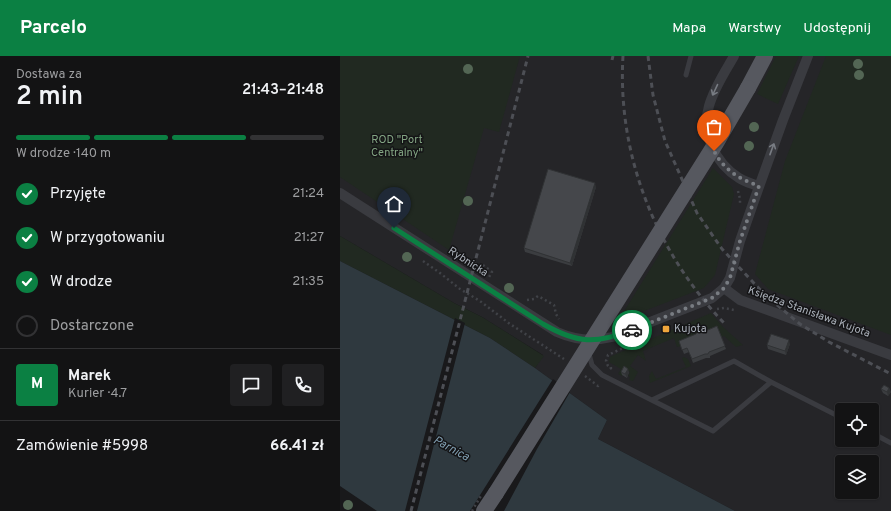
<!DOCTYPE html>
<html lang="pl">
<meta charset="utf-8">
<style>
:root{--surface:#131314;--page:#202022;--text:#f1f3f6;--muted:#9d9ea0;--line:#323234;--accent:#0b8043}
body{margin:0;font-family:Overpass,sans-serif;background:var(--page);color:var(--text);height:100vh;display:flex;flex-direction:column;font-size:15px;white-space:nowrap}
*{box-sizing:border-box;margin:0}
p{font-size:13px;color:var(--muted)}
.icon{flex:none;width:22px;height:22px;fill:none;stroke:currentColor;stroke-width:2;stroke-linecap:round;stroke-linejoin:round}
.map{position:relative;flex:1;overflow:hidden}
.panel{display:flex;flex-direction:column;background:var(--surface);width:340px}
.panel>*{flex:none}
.buttons{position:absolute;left:495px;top:347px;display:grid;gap:8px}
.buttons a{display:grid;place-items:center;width:44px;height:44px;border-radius:4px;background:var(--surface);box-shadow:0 1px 3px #0004,0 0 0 1px var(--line);font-size:20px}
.pin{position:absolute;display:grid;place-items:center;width:34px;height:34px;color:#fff;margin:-41px -17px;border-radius:50% 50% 50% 0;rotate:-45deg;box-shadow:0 0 4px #0007}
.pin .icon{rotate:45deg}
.courier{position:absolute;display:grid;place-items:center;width:40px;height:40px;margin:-20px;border:3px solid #0b8043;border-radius:50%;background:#fff;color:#222;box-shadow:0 1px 5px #0007}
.headline em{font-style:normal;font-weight:600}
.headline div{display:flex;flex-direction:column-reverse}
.headline{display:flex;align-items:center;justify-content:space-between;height:68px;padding:0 16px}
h1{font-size:26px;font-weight:600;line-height:30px}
.bar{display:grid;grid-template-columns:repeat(4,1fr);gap:6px 4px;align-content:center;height:48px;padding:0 16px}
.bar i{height:5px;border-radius:3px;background:var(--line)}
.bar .active{background:var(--accent)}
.bar p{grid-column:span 4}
.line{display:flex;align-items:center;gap:10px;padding:0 16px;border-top:1px solid var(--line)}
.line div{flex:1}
.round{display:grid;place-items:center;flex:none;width:42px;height:42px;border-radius:4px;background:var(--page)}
ol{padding:0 16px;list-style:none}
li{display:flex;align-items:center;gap:12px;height:44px}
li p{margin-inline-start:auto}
li .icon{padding:4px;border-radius:50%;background:var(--accent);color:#fff;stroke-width:4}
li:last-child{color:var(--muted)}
li i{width:22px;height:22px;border:2px solid var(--line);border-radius:50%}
header{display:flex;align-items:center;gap:24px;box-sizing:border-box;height:56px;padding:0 20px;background:var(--accent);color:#fff}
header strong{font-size:19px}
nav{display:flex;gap:22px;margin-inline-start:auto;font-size:14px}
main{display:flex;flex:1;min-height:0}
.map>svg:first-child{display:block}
</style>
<header>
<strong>Parcelo</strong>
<nav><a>Mapa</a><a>Warstwy</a><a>Udostępnij</a></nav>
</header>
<main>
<section class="panel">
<div class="headline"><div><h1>2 min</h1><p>Dostawa za</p></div><em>21:43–21:48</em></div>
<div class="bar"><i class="active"></i><i class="active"></i><i class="active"></i><i></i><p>W drodze · 140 m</p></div>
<ol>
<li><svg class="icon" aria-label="check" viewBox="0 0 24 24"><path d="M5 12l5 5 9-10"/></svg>Przyjęte<p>21:24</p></li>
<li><svg class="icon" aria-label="check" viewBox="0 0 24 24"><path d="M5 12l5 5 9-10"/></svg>W przygotowaniu<p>21:27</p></li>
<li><svg class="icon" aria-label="check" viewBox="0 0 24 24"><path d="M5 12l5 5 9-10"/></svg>W drodze<p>21:35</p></li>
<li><i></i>Dostarczone</li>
</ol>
<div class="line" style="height:72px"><b class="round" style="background:var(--accent);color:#fff">M</b><div><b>Marek</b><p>Kurier · 4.7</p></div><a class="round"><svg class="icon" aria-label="chat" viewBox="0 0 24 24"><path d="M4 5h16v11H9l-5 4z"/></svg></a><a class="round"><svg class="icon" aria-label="phone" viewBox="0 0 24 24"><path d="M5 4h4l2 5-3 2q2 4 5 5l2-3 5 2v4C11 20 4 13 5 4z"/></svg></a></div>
<div class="line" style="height:52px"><div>Zamówienie #5998</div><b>66.41 zł</b></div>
</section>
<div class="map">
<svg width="551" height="455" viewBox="0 0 551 455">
<rect width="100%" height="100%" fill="#19191b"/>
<path fill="#252528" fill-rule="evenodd" d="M 0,0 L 551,0 L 551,455 L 395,455 L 258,383 L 267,364 L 195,312 L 203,299 L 142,261 L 114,247 L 0,180 ZM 502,354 L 532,354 L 532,384 L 502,384 ZM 502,406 L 532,406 L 532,436 L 502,436 Z"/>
<path fill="#212921" d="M 0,0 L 180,0 L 159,76 L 144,72 L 109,194 L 0,121 Z
M 436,0 L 459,0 L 438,48 L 417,38 Z
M 486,0 L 551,0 L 551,279 L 428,233 L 415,218 L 445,105 Z
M 373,112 L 392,131 L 394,138 L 375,219 L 364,232 L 278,265 Z
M 0,180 L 114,247 L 142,261 L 204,300 L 195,312 L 150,282 L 0,205 Z
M 371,257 L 383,271 L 403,289 L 396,291 L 384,280 L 382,281 L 379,274 L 341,289 L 341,290 L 337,291 L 334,282 L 303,295 L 306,305 L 298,299 L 290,310 L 298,316 L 293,325 L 289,324 L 290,321 L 288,320 L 290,316 L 285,314 L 282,320 L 278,318 L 281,313 L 269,306 L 270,301 L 274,299 Z
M 344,301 L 348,303 L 351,310 L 310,327 L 309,320 L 312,315 L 316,323 L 346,311 L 342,302 Z"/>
<path fill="#2f393f" d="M 0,205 L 150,282 L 195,312 L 267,364 L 258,383 L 395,455 L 37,455 L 0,430 Z"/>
<path fill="#19191b" d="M 115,262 L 125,267 L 77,455 L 65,455 Z
M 213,323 L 230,336 L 197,393 L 164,455 L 130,455 Z"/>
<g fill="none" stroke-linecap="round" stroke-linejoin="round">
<path stroke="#404247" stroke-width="2.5" stroke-dasharray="2 3" stroke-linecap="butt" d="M 398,135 L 400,143 L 400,147
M 83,205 L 100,217 L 120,233 L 140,245 L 170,268 L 224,303
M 143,209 L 152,216 L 149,221
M 187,244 L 194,243 L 198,240 L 214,249 L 216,258 L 219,263
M 377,253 L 384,252 L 394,254
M 270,313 L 271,312 L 268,310 L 266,305 L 268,299 L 309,280
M 245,320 L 258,330 L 260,327"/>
<path stroke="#3a3b40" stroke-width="5" d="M 346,19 L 351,0
M 249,298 L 252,309 L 262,319 L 373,375 L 431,326 L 502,362
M 312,344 L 394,305 L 431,326
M 532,377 L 551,387"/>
<path stroke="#3a3b40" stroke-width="10" d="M 394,0 C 385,16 374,32 369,50 C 361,77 375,107 399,122 C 405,126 412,128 419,130
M 0,137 L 217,276 C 235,284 252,286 272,281 L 372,242 L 384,232 L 390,222 L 400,185 L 415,142 L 443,64 L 468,0
M 384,232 L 400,244 L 551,299"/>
<path stroke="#56585f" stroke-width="16" d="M 408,32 L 425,0
M 144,455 L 156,437"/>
<path stroke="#4d4f55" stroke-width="3" stroke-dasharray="5 4" stroke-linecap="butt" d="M 283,0 C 277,99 316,196 384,267
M 308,0 L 313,39 L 325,85 L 357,157 L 382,193 L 425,239 L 460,268 L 489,286 L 551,318
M 272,4 L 273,0
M 71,455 L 188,0"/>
<path stroke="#404247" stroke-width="2.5" stroke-dasharray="2 3" stroke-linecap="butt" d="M 132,455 L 142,438"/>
<path stroke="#56585f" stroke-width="16" d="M 156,437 L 376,87 L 408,32"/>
</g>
<g fill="#536654">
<circle cx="518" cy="8" r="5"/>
<circle cx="128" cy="13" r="5"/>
<circle cx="519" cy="19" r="5"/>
<circle cx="414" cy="71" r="5"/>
<circle cx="409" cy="90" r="5"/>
<circle cx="128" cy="145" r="5"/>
<circle cx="67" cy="201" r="5"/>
<circle cx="169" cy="232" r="5"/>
<circle cx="8" cy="449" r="5"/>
</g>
<path fill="#3b3d40" d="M 256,131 L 232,210 L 185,196 L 184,192 Z
M 377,270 L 386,293 L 370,300 L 370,302 L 366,302 L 353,307 L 349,296 L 344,298 L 339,285 Z
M 450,288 L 446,299 L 428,293 L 427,289 Z
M 281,316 L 289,316 L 287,322 L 282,319 Z
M 549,332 L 551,336 L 548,340 L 543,337 L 541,333 Z"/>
<path fill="#303234" d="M 255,127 L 256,131 L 232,210 L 230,207 Z
M 449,284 L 450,288 L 446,299 L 445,295 Z
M 288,313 L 289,316 L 287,322 L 285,318 Z
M 549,332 L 551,336 L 548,340 L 547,336 Z"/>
<path fill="#45474b" stroke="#303234" d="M 208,113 L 255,127 L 230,207 L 184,192 Z
M 377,270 L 385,290 L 369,296 L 368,298 L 365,298 L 352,303 L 347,292 L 342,294 L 339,285 L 356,278 L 358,276 L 361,277 Z
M 431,278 L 449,284 L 445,295 L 427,289 Z
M 284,310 L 288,313 L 285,318 L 281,316 Z
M 544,329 L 549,332 L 547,336 L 541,333 Z"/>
<defs><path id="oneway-shaft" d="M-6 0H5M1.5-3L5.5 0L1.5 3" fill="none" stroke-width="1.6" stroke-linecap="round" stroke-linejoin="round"/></defs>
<g stroke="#787c83">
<use href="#oneway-shaft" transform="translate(375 34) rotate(115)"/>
<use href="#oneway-shaft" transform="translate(432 93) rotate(-70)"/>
</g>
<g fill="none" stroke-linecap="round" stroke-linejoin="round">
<path stroke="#787c82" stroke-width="4" stroke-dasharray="0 7.2" d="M 292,274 L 372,242 L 384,232 L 390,222 L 400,185 L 419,130 C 399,123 384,114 374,95"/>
<path stroke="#0b8043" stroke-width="5" d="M 54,172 L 203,268 C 238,288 256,288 292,274"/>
</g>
<rect fill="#f0a63c" stroke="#141416" stroke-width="1.5" x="322" y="269" width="8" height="8" rx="2"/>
<g text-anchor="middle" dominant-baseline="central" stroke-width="3" stroke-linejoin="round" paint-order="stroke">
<g font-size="11" fill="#83a583" stroke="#141416">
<text x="57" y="84">ROD "Port<tspan x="57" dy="13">Centralny"</tspan></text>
</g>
<g font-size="11" fill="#abb1ba" stroke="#141416">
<text transform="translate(128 206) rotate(33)">Rybnicka</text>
<text transform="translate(469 256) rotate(20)">Księdza Stanisława Kujota</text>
</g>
<g font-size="11" fill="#abb1ba" stroke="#141416" text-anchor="start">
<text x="334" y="273">Kujota</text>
</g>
<g font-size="12" font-style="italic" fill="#83a1b4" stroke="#141416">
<text transform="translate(111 393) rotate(29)">Parnica</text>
</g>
</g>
</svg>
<div class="buttons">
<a><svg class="icon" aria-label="locate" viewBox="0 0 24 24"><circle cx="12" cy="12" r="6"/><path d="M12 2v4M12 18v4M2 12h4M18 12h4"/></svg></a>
<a><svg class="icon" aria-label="layers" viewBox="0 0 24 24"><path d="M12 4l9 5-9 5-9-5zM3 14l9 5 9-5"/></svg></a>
</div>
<div class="pin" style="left:374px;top:95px;background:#ea580c"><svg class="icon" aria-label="bag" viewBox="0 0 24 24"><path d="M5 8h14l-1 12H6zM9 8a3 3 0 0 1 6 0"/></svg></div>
<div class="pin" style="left:54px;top:172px;background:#1f2937"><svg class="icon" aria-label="home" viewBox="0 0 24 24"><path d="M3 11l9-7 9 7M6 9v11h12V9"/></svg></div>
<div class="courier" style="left:292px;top:274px"><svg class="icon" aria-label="car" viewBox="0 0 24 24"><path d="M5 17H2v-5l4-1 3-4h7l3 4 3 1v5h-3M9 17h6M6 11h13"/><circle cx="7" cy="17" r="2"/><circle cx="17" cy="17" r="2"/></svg></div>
</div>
</main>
